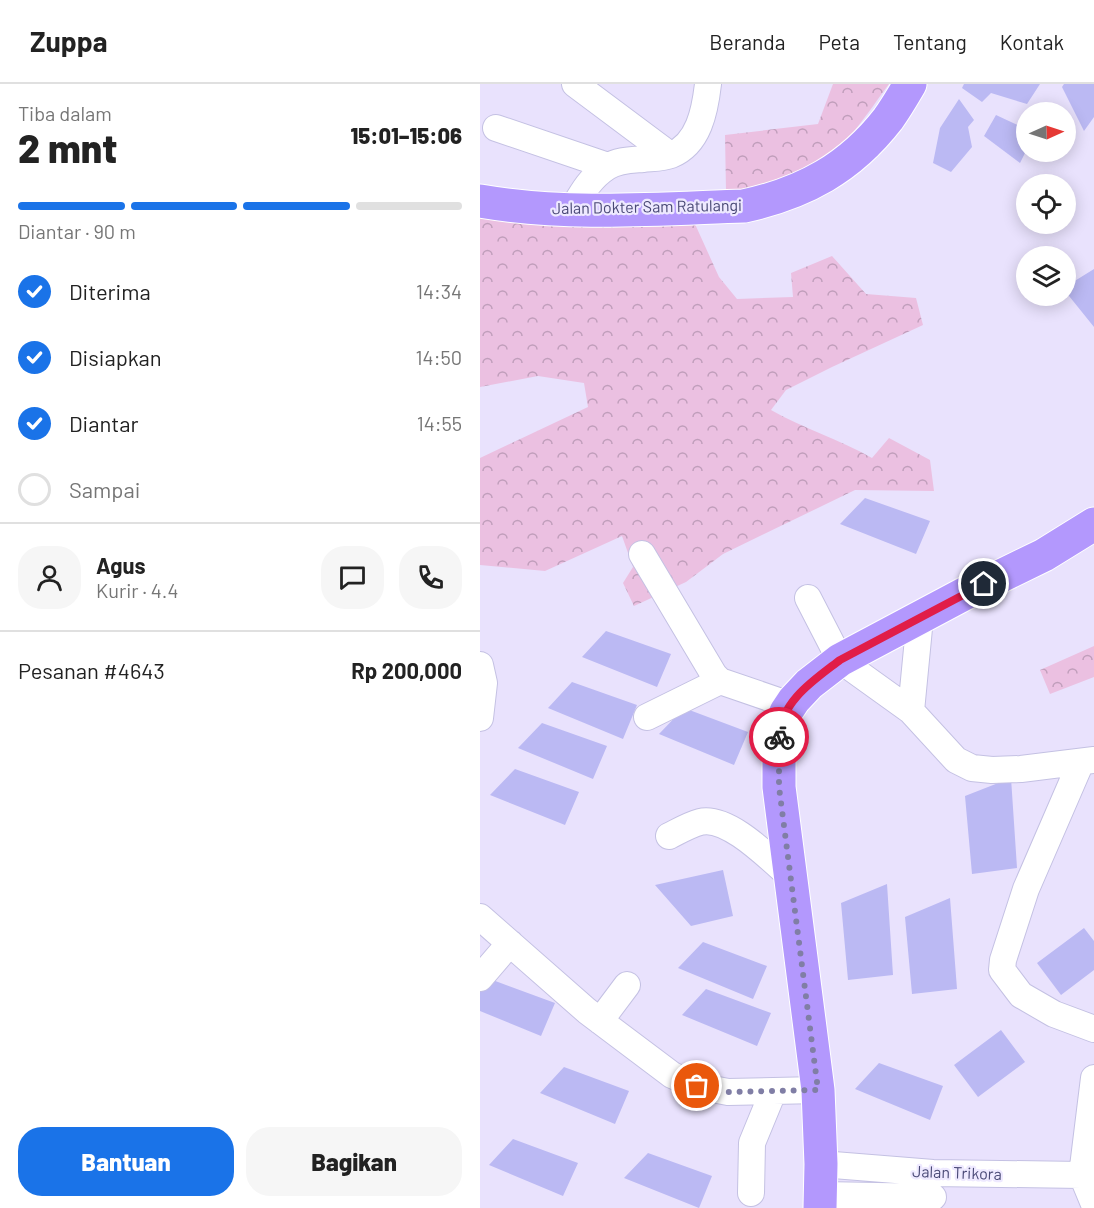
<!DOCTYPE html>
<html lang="id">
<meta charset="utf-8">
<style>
:root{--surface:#fff;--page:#f6f6f6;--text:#222;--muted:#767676;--line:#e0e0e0;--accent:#1a73e8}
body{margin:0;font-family:Barlow,sans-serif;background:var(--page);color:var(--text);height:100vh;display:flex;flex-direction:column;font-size:22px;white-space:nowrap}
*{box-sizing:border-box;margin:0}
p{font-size:20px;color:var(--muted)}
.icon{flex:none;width:33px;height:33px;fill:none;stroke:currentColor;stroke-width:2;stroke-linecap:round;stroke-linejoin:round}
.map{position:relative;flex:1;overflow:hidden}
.panel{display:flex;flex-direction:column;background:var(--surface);width:480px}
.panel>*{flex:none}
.needle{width:39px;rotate:87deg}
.buttons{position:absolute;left:536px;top:18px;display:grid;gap:12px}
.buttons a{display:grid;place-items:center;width:60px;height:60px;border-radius:50%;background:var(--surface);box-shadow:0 3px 15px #0003;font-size:30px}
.pin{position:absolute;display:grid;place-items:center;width:51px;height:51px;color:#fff;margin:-26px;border:3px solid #fff;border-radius:50%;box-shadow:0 2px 6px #0007}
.courier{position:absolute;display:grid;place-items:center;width:60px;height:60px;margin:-30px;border:4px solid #e11d48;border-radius:50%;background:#fff;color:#222;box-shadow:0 2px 8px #0007}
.headline em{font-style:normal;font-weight:800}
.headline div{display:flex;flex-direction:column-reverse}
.headline{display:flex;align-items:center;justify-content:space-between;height:102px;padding:0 18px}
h1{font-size:39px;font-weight:800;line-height:45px}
.bar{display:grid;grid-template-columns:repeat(4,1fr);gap:9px 6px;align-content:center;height:72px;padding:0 18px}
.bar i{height:8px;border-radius:4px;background:var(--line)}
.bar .selected{background:var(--accent)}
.bar p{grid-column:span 4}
.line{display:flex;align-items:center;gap:15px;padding:0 18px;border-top:2px solid var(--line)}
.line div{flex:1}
.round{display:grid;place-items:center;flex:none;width:63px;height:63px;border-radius:24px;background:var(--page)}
ol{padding:0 18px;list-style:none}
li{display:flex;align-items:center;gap:18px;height:66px}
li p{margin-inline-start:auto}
li .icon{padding:6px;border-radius:50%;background:var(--accent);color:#fff;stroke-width:4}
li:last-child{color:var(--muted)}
li i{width:33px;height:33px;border:3px solid var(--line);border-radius:50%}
.action{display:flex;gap:12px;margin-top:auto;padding:12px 18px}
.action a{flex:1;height:69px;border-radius:24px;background:var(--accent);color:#fff;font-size:24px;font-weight:800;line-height:69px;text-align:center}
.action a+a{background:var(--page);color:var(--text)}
header{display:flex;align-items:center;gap:36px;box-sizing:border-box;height:84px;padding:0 30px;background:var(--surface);border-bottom:2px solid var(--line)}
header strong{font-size:28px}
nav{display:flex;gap:33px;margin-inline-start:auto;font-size:21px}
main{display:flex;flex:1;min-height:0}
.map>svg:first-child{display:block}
</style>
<header>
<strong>Zuppa</strong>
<nav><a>Beranda</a><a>Peta</a><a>Tentang</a><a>Kontak</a></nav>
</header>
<main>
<section class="panel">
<div class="headline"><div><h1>2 mnt</h1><p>Tiba dalam</p></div><em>15:01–15:06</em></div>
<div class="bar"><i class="selected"></i><i class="selected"></i><i class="selected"></i><i></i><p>Diantar · 90 m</p></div>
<ol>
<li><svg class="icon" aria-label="check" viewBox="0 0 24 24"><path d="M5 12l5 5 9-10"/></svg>Diterima<p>14:34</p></li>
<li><svg class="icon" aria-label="check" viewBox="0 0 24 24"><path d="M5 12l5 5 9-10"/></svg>Disiapkan<p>14:50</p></li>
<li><svg class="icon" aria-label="check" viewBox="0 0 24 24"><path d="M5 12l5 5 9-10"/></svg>Diantar<p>14:55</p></li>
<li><i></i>Sampai</li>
</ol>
<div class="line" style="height:108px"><a class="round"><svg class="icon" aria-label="person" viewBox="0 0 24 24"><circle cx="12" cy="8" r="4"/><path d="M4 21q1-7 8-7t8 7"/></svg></a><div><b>Agus</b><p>Kurir · 4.4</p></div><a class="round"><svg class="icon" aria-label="chat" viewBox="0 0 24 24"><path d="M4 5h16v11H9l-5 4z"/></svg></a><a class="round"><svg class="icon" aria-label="phone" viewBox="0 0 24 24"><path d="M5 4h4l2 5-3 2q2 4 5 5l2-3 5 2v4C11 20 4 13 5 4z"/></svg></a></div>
<div class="line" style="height:78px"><div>Pesanan #4643</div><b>Rp 200,000</b></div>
<div class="action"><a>Bantuan</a><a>Bagikan</a></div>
</section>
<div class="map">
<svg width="614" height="1124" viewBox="0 0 614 1124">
<defs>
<pattern id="forest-crowns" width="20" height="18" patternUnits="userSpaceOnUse" patternTransform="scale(1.5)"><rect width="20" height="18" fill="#ebc0e1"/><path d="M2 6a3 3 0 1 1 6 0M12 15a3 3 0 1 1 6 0" fill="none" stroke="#c09ebb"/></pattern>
</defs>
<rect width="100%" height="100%" fill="#e9e2fd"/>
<path fill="url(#forest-crowns)" d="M 353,0 L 409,0 C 391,24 359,74 332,86 C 305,99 275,103 246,107 L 245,51 L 338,40 Z
M 0,115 L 215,140 L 239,193 L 257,215 L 313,213 L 311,189 L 352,172 L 386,210 L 436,214 L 443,241 L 352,283 L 306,306 L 291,326 C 324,345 359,355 392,374 L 409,354 L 450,376 L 454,407 L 375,406 L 243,470 L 206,498 L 154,522 L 143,499 L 153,483 L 142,452 L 65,487 L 0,481 L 0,374 L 108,323 L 104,299 L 58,292 L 0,303 Z
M 614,562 L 614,593 L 570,610 L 560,586 Z"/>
<path fill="#bbb9f3" d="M 484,0 L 560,0 L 547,20 L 511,9 L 502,18 L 482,4 Z
M 584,0 L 614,0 L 614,33 L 604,47 L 582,3 Z
M 479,15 L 494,36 L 488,43 L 492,63 L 471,88 L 453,79 L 460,44 Z
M 516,31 L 546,45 L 546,67 L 540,79 L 504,52 Z
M 614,185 L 614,243 L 585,207 L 585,203 Z
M 385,414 L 450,437 L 436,470 L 360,440 Z
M 126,547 L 191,570 L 177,603 L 102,573 Z
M 92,598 L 157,621 L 143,655 L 68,624 Z
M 204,624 L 268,648 L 254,681 L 179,650 Z
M 62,639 L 127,662 L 113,695 L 38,664 Z
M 35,685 L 99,708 L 85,741 L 10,711 Z
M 531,694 L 537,784 L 492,790 L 485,712 Z
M 243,786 L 253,832 L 211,842 L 175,801 Z
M 407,800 L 413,891 L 368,896 L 361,819 Z
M 470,814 L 477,905 L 432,910 L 425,833 Z
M 604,844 L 614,857 L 614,886 L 581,911 L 557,879 Z
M 223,858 L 287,882 L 273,915 L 198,884 Z
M 10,895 L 75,919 L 61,952 L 0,927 L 0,906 Z
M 226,905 L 291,929 L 277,962 L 202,931 Z
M 521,946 L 545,978 L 498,1013 L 474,981 Z
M 399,979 L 463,1002 L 450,1036 L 375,1005 Z
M 84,983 L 149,1007 L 135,1040 L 60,1009 Z
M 33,1055 L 98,1079 L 83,1112 L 9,1081 Z
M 168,1069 L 232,1092 L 219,1124 L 144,1094 Z"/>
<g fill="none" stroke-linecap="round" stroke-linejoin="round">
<g stroke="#c4c1e3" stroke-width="28">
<path id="minor" d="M 95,0 L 190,71
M 16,44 L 128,82
M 92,126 C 102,109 110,94 127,83 C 138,76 151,76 163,75 C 172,74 183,74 191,71 C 219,60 225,26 228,0
M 162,470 L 234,591 L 240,597 L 310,621
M 328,514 L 360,576 L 431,627 L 476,676 L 492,684 L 512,686 L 541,685 L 614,676
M 0,581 L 4,599 L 0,634
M 431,627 L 440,534
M 167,633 L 240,597
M 601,678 L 546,805 L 523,876 L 522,886 L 541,911 L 574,930 L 614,945
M 189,752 C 199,747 209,741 220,738 C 248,731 290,775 310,792
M 0,833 L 107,927 L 192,991 L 217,1002 L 248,1008 L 338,1006
M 0,894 L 30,859
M 120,937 L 147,901
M 614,994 L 602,1091 L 614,1120
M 341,1080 L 453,1089 L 602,1091 L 614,1090
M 271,1109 L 272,1059 L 293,1008
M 341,1111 L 453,1113"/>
</g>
<g stroke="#fff" stroke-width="35">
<path id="major" d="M 0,117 C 87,132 176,125 264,122 C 324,109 370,84 408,35 C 416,24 423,12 430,0
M 340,1124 L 341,1080 L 338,1006 L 299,703 L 299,645 L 306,628 L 314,616 L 329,600 L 360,576 L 484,510 L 564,471 L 614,440"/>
</g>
<use href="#minor" stroke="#fff" stroke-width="26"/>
<use href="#major" stroke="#b398fd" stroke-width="33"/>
</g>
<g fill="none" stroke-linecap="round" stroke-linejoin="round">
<path stroke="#807ea5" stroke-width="6" stroke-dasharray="0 10.8" d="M 217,1002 L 248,1008 L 338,1006 L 299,703 L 299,653"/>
<path stroke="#e11d48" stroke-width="8" d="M 299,653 C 301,617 334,596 360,576 L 504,500"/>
</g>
<g text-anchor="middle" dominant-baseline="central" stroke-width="4.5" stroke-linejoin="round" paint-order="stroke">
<g font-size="16" fill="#484875" stroke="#eee9ff">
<text transform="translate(167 122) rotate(-1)">Jalan Dokter Sam Ratulangi</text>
<text transform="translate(477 1088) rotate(2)">Jalan Trikora</text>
</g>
</g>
</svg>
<div class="buttons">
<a><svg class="needle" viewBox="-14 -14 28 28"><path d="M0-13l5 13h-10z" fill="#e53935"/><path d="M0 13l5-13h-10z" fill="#767676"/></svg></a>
<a><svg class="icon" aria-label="locate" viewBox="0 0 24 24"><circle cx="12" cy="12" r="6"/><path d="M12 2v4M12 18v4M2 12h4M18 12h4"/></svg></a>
<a><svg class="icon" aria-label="layers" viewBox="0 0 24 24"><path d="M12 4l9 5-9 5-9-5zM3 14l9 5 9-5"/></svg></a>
</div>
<div class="pin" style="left:217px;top:1002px;background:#ea580c"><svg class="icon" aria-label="bag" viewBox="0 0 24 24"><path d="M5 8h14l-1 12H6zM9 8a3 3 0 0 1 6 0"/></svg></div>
<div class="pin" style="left:504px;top:500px;background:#1f2937"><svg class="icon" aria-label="home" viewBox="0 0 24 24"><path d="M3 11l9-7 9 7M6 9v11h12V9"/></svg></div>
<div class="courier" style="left:299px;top:653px"><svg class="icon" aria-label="bike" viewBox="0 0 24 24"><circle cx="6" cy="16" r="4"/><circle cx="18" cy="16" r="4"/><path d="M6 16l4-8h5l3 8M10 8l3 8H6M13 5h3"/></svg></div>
</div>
</main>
